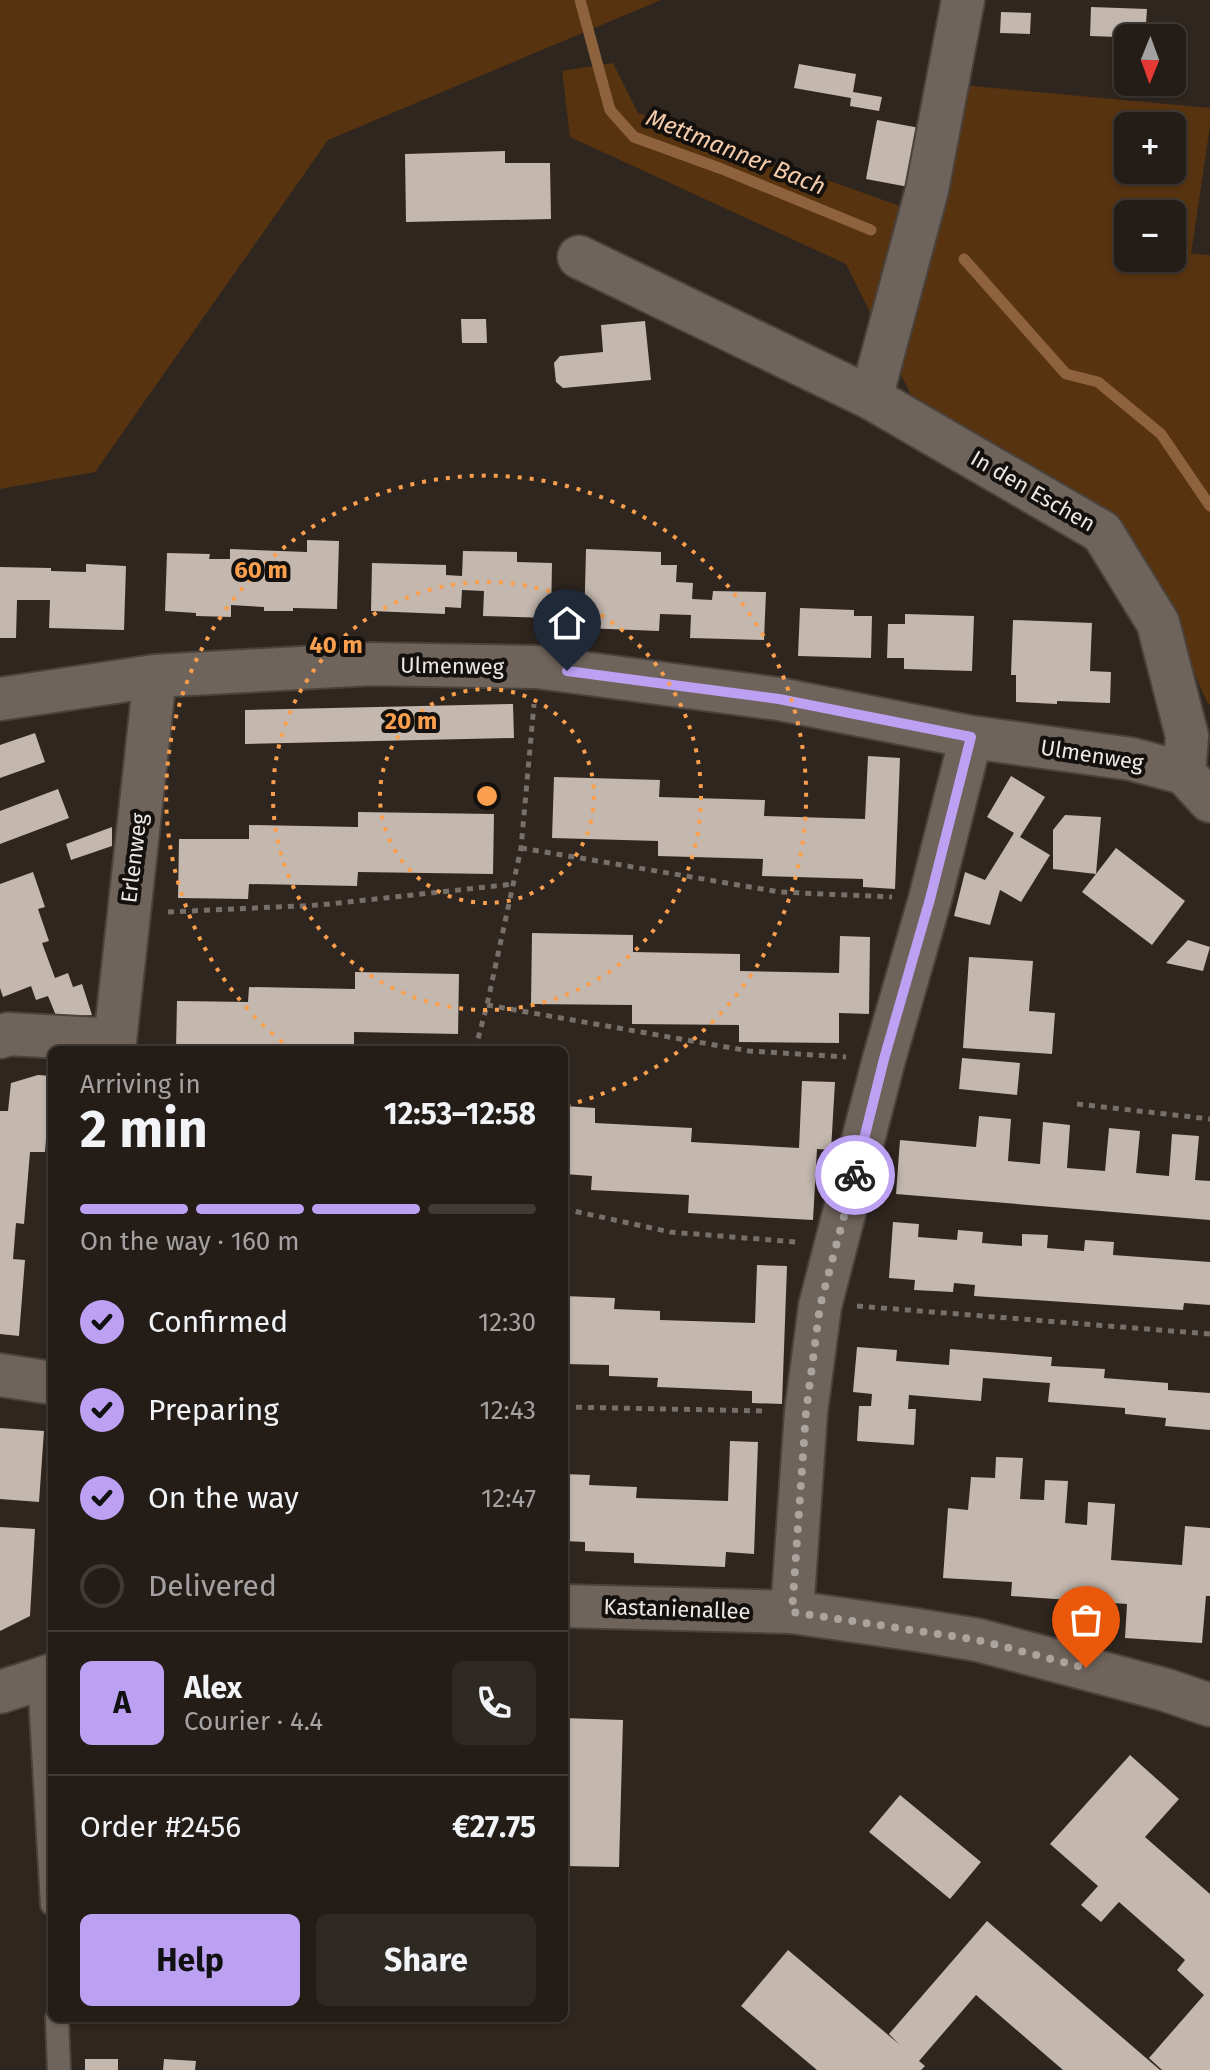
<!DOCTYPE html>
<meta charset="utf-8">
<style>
:root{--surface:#231c17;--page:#2f2924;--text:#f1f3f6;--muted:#a3a1a1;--line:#403a36;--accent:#bca0f2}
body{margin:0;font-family:"Fira Sans",sans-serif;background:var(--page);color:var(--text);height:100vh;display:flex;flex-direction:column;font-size:30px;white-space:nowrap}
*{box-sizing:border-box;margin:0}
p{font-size:26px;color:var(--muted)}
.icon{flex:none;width:44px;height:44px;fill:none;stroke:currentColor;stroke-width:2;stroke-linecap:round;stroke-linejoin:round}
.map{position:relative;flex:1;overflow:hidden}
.drawer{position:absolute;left:48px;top:1046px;width:520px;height:976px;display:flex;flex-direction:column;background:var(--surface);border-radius:12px;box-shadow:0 2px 6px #0004,0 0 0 2px var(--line)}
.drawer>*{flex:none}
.needle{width:52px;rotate:181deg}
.buttons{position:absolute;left:1114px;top:24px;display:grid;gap:16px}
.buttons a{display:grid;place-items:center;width:72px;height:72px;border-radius:12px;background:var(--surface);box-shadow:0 2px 6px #0004,0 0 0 2px var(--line);font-size:40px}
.pin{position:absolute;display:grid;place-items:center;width:68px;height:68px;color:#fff;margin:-82px -34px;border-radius:50% 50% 50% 0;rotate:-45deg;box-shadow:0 0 8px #0007}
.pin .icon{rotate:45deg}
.courier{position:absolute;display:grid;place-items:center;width:80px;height:80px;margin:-40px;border:6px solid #bca0f2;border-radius:50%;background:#fff;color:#222;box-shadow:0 2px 10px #0007}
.head em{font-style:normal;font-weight:700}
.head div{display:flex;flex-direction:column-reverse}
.head{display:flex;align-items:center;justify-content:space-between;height:136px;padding:0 32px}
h1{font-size:52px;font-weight:700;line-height:60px}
.bar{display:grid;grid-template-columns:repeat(4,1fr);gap:12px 8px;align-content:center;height:96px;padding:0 32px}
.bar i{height:10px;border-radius:6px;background:var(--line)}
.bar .current{background:var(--accent)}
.bar p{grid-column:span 4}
.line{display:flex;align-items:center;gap:20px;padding:0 32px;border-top:2px solid var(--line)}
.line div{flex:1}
.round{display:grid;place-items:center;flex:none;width:84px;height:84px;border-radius:12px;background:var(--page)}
ol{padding:0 32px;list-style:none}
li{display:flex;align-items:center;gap:24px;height:88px}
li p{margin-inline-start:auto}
li .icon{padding:8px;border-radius:50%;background:var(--accent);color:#111;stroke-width:4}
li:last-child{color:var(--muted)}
li i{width:44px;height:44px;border:4px solid var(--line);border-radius:50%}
.primary-button{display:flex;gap:16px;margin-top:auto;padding:16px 32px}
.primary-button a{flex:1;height:92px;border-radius:12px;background:var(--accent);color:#111;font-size:32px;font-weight:700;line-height:92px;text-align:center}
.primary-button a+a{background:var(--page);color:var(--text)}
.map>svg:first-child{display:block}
</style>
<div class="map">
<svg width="1210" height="2070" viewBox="0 0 1210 2070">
<rect width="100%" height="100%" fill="#2f261f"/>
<path fill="#573310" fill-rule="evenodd" d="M 0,0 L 661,0 L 328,140 L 95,472 L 0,489 Z
M 613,63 L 638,113 L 934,218 L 961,85 L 1210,108 L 1210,126 L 1191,254 L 1210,255 L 1210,703 L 1208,704 L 1135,542 L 913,399 L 846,264 L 570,137 L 562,71 ZM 1128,126 L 1172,126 L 1172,170 L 1128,170 ZM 1128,214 L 1172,214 L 1172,258 L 1128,258 Z"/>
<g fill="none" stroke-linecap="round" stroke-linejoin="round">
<path stroke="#8d623d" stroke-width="11" d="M 580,0 L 610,110 L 634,137 L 722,169 L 871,230
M 964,259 L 1066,374 L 1098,382 L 1161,434 L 1210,506"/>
</g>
<path fill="#c3b7ae" d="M 1091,7 L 1147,9 L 1145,38 L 1090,36 Z
M 1001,12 L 1031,13 L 1030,34 L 1000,33 Z
M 799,64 L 856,74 L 853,92 L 882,97 L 879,111 L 850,106 L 851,98 L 794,88 Z
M 877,120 L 925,129 L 914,188 L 866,179 Z
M 505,151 L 505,163 L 550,163 L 551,219 L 406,222 L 405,154 Z
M 461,319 L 486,319 L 487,343 L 462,343 Z
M 645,321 L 651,380 L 563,388 L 556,382 L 554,363 L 560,356 L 603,352 L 601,325 Z
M 307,540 L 339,541 L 337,609 L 293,608 L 293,611 L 264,611 L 264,607 L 231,605 L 231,617 L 196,616 L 196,613 L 165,611 L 167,553 L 210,554 L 209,559 L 230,559 L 230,549 L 307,552 Z
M 586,549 L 661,552 L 661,565 L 677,565 L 676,582 L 693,583 L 692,599 L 712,600 L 713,591 L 766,592 L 764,640 L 690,638 L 691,615 L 660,614 L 659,631 L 584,628 Z
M 463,551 L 517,552 L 517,562 L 552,563 L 551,618 L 483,616 L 484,591 L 462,590 L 461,608 L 445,607 L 445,614 L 371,611 L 372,563 L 446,565 L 446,575 L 462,576 Z
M 86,564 L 126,566 L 124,630 L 49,628 L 50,600 L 17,600 L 16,638 L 0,638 L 0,567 L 51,568 L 51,571 L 86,572 Z
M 800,608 L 854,610 L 854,616 L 872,616 L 871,658 L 798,656 Z
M 905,614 L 974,616 L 972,671 L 904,669 L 904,658 L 887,658 L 888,624 L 905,624 Z
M 1013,620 L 1092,623 L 1090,671 L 1111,672 L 1110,703 L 1057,701 L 1057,704 L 1016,702 L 1016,675 L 1011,675 Z
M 513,704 L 514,738 L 245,744 L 245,710 Z
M 35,733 L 45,762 L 0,778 L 0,745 Z
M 868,756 L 900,758 L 895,889 L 863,887 L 863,879 L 762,876 L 763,859 L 658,856 L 658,841 L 552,838 L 554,777 L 660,780 L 659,797 L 765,800 L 764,816 L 865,819 Z
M 1011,776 L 1045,797 L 1020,837 L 1050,855 L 1021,902 L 1000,890 L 990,925 L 954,916 L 965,872 L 985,880 L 1014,833 L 987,817 Z
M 58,789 L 69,818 L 0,844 L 0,811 Z
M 358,812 L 494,814 L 493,874 L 358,872 L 357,886 L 249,884 L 248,899 L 178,898 L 179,839 L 249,839 L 249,825 L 358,827 Z
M 1065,815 L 1101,817 L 1096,874 L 1053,869 L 1053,830 Z
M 112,827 L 112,846 L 71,860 L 66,844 Z
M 1116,848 L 1185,901 L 1152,945 L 1082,892 Z
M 33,872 L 45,907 L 38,909 L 49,941 L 42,943 L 55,978 L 68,973 L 73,987 L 82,984 L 92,1015 L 57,1018 L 48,996 L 36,1000 L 31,986 L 3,997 L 0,988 L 0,884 Z
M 532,933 L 633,935 L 633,952 L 740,954 L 740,971 L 839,973 L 840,936 L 870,937 L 869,1014 L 839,1013 L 839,1043 L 739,1042 L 739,1025 L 632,1024 L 632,1005 L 531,1004 Z
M 1188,940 L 1210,947 L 1203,971 L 1166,963 Z
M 969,957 L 1033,961 L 1029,1011 L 1055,1013 L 1052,1054 L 963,1048 Z
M 355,972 L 459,974 L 458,1034 L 354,1032 L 354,1047 L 248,1044 L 247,1050 L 176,1050 L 177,1001 L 248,1002 L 249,987 L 355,989 Z
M 962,1058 L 1020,1063 L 1017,1095 L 959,1089 Z
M 38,1075 L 52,1076 L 52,1116 L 48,1115 L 45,1152 L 30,1152 L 24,1224 L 16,1223 L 13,1259 L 25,1260 L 19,1336 L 0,1334 L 0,1111 L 8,1111 L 11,1083 Z
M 802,1081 L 835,1082 L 831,1150 L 817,1149 L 813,1220 L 688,1213 L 689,1195 L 591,1190 L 592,1176 L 564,1174 L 564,1106 L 595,1108 L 595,1123 L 692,1128 L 691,1142 L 799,1148 Z
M 979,1116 L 1011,1119 L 1008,1161 L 1040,1164 L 1043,1122 L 1070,1125 L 1067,1168 L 1105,1171 L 1109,1128 L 1140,1131 L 1136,1173 L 1169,1176 L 1172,1134 L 1199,1136 L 1195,1180 L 1210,1181 L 1210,1220 L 896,1194 L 900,1140 L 976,1147 Z
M 893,1222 L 919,1224 L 918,1237 L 957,1240 L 958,1230 L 983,1232 L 982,1243 L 1022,1246 L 1022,1234 L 1048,1235 L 1047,1248 L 1084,1251 L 1085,1240 L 1114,1242 L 1113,1255 L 1210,1262 L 1210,1305 L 1184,1303 L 1183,1310 L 974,1296 L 975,1285 L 954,1283 L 953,1292 L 914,1290 L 915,1280 L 889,1278 Z
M 757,1265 L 787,1266 L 782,1404 L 752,1403 L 752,1391 L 657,1387 L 658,1378 L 609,1376 L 609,1365 L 564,1364 L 564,1296 L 615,1298 L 614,1309 L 660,1311 L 660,1320 L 755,1323 Z
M 857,1347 L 897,1350 L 896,1361 L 949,1365 L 950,1349 L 1052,1357 L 1051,1366 L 1105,1369 L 1104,1378 L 1168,1383 L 1168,1390 L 1210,1393 L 1210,1430 L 1165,1426 L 1166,1418 L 1125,1414 L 1125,1408 L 1048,1402 L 1050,1383 L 983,1378 L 981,1401 L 909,1395 L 908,1409 L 916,1409 L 914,1445 L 857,1441 L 859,1406 L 871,1406 L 872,1394 L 853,1392 Z
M 0,1428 L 44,1431 L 39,1502 L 0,1499 Z
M 730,1441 L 758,1442 L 754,1554 L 726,1552 L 725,1567 L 634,1563 L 634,1553 L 585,1551 L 585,1542 L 564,1541 L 564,1474 L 590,1475 L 589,1485 L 637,1487 L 636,1498 L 728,1501 Z
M 996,1457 L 1023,1458 L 1020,1499 L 1044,1500 L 1045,1480 L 1068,1481 L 1065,1523 L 1087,1525 L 1088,1502 L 1115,1504 L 1111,1560 L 1182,1565 L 1185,1526 L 1210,1528 L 1210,1596 L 1206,1596 L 1202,1643 L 1125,1638 L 1127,1604 L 1011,1596 L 1012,1582 L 943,1578 L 948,1508 L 968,1510 L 971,1477 L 995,1478 Z
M 0,1527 L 35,1529 L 30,1616 L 0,1631 Z
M 564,1718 L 623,1720 L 619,1867 L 564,1866 Z
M 1130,1755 L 1179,1799 L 1145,1837 L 1210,1894 L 1210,2070 L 1162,2070 L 1149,2058 L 1204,1995 L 1177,1970 L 1185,1960 L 1119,1902 L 1101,1922 L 1081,1905 L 1098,1886 L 1050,1844 Z
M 900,1795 L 981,1862 L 950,1899 L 869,1832 Z
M 987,1921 L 1160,2070 L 1063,2070 L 976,1995 L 919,2061 L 925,2066 L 921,2070 L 817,2070 L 741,2006 L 788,1950 L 900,2045 L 889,2034 Z
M 85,2059 L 118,2059 L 118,2070 L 85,2070 Z
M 164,2059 L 196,2061 L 195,2070 L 163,2070 Z"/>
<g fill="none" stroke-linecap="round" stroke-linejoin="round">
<g stroke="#4a433d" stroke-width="26">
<path id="lane" d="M 39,1678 L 52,1904
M 57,2018 L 59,2070"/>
</g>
<g stroke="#4a433d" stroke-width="46">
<path id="street" d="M 579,257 L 871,398 L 1102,532 L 1158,623 L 1187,736 L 1184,773 L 1210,801
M 871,398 L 927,190 L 963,0
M 0,699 L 155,676 L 371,664 L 537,667 L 779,699 L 971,737 L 1131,759 L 1184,773
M 0,1037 L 8,1034 L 115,1040
M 114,1050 L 155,676
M 0,1375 L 52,1383
M 564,1606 L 792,1612 L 917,1630 L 978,1640 L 1166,1690 L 1210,1705
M 792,1612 L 806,1412 L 820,1306 L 884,1059 L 930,899 L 971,737
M 0,1692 L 52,1675"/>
</g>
<path stroke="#776f6a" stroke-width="5" stroke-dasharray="6 6" stroke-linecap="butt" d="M 521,848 L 780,892 L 892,897
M 168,912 L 320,905 L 514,884
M 487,1005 L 749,1051 L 846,1057
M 449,1050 L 476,1047
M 475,1050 L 487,1005 L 521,848 L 534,704
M 1077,1104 L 1210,1119
M 564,1209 L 670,1232 L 796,1242
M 857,1306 L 1210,1334
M 564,1407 L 767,1411"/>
<use href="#lane" stroke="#6f645c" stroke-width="22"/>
<use href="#street" stroke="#6f645c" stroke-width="42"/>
</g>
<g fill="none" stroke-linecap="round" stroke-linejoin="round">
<path stroke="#aaa39e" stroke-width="8" stroke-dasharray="0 14.4" d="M 855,1175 L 820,1306 L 806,1412 L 792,1612 L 978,1640 L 1086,1668"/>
<path stroke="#bca0f2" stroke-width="10" d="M 567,671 L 779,699 L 971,737 L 930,899 L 884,1059 L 855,1175"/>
</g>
<g fill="none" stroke="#f99f4d" stroke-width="4" stroke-dasharray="4 8">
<circle cx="487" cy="796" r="107"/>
<circle cx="487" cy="796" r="214"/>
<path d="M292 1050A320 320 0 1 1 564 1106"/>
</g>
<g text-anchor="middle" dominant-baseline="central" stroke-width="8" stroke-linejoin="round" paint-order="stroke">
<g font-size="22" fill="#ede7e3" stroke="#14100d">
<text transform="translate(1033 491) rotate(30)">In den Eschen</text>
<text transform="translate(452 666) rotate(1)">Ulmenweg</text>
<text transform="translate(1092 755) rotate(9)">Ulmenweg</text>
<text transform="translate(134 858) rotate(-83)">Erlenweg</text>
<text transform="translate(677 1609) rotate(2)">Kastanienallee</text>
</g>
<g font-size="24" font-style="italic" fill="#f5ccab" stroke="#14100d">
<text transform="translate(736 152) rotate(22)">Mettmanner Bach</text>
</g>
</g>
<circle cx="487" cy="796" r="12" fill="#f99f4d" stroke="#14100d" stroke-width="4"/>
<g font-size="24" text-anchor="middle" font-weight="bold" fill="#f99f4d" stroke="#14100d" stroke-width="8" stroke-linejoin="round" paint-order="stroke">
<text x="261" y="578">60 m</text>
<text x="336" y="653">40 m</text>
<text x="411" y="729">20 m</text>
</g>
</svg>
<div class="buttons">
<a><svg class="needle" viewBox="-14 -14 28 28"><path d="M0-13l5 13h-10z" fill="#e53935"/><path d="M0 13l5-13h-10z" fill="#a3a1a1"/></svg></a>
<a>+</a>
<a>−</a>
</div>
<div class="pin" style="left:1086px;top:1668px;background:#ea580c"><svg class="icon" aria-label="bag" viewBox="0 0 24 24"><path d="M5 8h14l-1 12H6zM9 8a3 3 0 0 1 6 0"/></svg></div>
<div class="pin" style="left:567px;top:671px;background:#1f2937"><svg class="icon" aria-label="home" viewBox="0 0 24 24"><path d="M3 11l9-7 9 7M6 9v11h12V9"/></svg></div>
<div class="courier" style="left:855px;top:1175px"><svg class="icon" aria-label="bike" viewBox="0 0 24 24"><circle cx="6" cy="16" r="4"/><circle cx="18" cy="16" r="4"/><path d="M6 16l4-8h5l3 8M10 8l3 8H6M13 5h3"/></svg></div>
<section class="drawer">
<div class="head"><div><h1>2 min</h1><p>Arriving in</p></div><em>12:53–12:58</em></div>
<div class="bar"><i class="current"></i><i class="current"></i><i class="current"></i><i></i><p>On the way · 160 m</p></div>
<ol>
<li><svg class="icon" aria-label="check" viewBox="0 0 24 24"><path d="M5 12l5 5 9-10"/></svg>Confirmed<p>12:30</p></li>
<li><svg class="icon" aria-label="check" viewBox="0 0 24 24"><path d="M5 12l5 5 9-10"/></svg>Preparing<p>12:43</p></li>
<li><svg class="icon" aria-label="check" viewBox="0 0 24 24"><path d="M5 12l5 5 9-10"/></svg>On the way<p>12:47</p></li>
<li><i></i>Delivered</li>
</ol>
<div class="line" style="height:144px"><b class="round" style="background:var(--accent);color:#111">A</b><div><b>Alex</b><p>Courier · 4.4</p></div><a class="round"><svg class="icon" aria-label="phone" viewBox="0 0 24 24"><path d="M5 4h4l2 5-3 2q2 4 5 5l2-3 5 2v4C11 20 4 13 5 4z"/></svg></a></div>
<div class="line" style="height:104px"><div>Order #2456</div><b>€27.75</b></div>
<div class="primary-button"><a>Help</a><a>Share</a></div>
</section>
</div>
